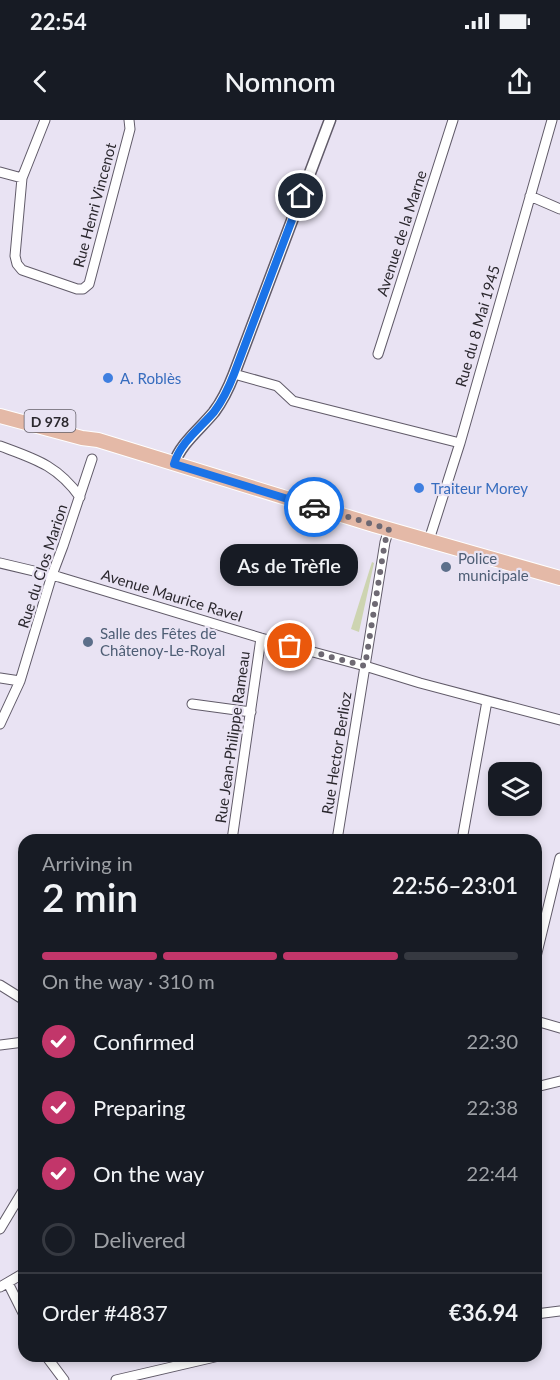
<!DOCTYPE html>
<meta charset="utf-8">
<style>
:root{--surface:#171b24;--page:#20242c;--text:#f1f3f6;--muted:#9ea1a6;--line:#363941;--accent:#c2366a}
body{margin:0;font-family:Lato,sans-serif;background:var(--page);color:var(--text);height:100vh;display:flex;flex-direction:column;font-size:22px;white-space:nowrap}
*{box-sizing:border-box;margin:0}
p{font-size:20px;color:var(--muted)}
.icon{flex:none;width:33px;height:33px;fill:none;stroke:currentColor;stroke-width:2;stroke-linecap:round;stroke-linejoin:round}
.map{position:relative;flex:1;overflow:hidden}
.side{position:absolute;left:18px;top:714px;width:524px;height:528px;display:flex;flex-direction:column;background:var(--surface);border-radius:18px;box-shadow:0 3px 9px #0003}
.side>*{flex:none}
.buttons{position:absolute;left:488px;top:642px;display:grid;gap:12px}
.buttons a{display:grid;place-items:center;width:54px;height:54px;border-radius:12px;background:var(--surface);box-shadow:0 3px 9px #0003;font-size:30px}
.pin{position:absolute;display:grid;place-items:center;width:51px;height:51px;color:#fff;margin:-26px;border:3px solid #fff;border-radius:50%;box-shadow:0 2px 6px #0007}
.courier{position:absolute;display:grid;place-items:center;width:60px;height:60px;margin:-30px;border:4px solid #1a73e8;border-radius:50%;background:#fff;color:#222;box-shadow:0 2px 8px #0007}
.bubble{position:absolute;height:42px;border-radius:18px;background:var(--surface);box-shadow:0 3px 9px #0003;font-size:20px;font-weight:600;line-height:42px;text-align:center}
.head em{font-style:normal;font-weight:600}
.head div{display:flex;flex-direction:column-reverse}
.head{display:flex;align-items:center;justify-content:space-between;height:102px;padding:0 24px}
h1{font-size:39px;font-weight:600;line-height:45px}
.bar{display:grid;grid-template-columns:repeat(4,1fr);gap:9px 6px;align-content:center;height:72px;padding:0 24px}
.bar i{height:8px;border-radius:4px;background:var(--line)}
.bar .active{background:var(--accent)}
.bar p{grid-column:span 4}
.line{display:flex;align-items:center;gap:15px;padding:0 24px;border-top:2px solid var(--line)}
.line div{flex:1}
ol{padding:0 24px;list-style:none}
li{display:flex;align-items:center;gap:18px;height:66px}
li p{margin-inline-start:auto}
li .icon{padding:6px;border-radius:50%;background:var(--accent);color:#fff;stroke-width:4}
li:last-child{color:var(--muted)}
li i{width:33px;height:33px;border:3px solid var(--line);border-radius:50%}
.status{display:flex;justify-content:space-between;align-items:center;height:42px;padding:0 30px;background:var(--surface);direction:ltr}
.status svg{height:16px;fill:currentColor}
header{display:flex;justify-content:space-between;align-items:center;height:78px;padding:0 24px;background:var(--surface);font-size:27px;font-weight:600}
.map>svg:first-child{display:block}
</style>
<div class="status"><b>22:54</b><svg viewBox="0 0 49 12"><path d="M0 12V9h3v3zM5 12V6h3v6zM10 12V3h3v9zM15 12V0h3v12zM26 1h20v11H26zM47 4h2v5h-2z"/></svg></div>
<header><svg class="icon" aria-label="back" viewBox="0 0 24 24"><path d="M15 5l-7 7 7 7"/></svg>Nomnom<svg class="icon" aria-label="share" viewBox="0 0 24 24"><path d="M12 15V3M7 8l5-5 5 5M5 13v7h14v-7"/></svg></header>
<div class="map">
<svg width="560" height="1260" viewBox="0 0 560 1260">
<rect width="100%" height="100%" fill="#e9e3f3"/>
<path fill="#cdd4b1" d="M 372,442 L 374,443 L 359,512 L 351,509 Z"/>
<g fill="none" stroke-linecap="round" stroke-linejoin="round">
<g stroke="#615b69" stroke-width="11">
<path id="minor" d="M 45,0 L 22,58 L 15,136 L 17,144 L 22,150 L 77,169 L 83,169 L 89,164 L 130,9 L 129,0
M 0,52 L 22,58
M 530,76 L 560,89
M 378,234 L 453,0
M 234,254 L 277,266 L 293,281 L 460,323
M 0,326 C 35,339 57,345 80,377
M 429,420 L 460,323 L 552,0
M 0,443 L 59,457 L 261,518 L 365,546 L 420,563 L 560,600
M 0,558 L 20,561
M 192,584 L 251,592
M 0,604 L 20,561 L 52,455 L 63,426 L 92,339
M 232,720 L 261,518
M 337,720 L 385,422 L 389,409
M 462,720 L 487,581
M 536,837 L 560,738
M 0,865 L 24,880
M 536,901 L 560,908
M 0,925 L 24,922
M 536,967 L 560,961
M 0,1109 L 24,1069
M 8,1163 L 24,1195
M 0,1167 L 24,1153
M 536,1194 L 560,1191
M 46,1236 L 64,1260
M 116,1260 L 219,1236"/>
</g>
<g stroke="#615b69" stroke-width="13">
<path id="tertiary" d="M 174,344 C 180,324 201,308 214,292 C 223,280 229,267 234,254 L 330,0"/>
</g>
<g stroke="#fff" stroke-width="16">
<path id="primary" d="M 0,296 L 82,318 L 98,320 L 374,405 L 560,458"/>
</g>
<use href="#minor" stroke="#fff" stroke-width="9"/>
<use href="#tertiary" stroke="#fff" stroke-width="10"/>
<use href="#primary" stroke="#e4b9a7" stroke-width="14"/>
</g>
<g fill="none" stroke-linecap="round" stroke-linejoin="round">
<path stroke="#6e6973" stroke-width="6" stroke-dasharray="0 10.8" d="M 290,526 L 365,546 L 385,422 L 389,409 L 314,387"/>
<path stroke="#1a73e8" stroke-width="8" d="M 301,76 L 234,254 C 229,267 223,280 214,292 C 200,308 180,323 174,344 L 314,387"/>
</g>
<g fill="#3f7fe0" stroke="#e9e3f3" stroke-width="2">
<circle cx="108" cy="258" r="6"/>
<circle cx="419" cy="368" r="6"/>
</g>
<g fill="#5c6f8a" stroke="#e9e3f3" stroke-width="2">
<circle cx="446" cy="447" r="6"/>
<circle cx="88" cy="522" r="6"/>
</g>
<g text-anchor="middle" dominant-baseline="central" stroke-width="4.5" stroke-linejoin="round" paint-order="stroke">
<rect fill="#e9e3f3" stroke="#646069" stroke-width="1.5" x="24.5" y="290" width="51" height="22" rx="4.5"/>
<g font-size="14" font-weight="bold" fill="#2b282e">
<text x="50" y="301">D 978</text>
</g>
<g font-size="15" fill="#2b282e" stroke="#e9e3f3">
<text transform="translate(94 85) rotate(-75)">Rue Henri Vincenot</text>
<text transform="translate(401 113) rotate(-72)">Avenue de la Marne</text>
<text transform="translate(477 206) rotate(-74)">Rue du 8 Mai 1945</text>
<text transform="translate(42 446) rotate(-72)">Rue du Clos Marion</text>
<text transform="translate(172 475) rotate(17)">Avenue Maurice Ravel</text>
<text transform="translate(232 617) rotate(-82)">Rue Jean-Philippe Rameau</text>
<text transform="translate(336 633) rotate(-81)">Rue Hector Berlioz</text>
</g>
<g font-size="15" fill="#366cbe" stroke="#e9e3f3" text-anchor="start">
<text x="120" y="258">A. Roblès</text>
<text x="431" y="368">Traiteur Morey</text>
</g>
<g font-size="15" fill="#4e5e75" stroke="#e9e3f3" text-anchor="start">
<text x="458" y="438">Police<tspan x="458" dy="17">municipale</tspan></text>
<text x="100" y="513">Salle des Fêtes de<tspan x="100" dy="17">Châtenoy-Le-Royal</tspan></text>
</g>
</g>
</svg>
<div class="buttons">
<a><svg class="icon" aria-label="layers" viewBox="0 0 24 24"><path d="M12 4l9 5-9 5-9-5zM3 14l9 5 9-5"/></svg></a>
</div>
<div class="pin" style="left:290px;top:526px;background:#ea580c"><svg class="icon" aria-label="bag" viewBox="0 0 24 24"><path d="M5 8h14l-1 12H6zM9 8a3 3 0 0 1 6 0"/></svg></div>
<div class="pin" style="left:301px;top:76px;background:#1f2937"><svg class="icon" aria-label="home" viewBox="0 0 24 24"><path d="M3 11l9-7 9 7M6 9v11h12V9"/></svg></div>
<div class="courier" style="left:314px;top:387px"><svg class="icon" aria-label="car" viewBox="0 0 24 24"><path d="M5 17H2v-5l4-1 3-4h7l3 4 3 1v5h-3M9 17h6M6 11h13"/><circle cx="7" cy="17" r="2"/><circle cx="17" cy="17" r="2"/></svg></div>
<div class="bubble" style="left:220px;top:424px;width:138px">As de Trèfle</div>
<section class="side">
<div class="head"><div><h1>2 min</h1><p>Arriving in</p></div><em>22:56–23:01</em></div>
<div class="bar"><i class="active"></i><i class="active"></i><i class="active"></i><i></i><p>On the way · 310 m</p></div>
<ol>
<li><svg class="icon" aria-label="check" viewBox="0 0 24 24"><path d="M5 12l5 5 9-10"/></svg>Confirmed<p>22:30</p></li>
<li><svg class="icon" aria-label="check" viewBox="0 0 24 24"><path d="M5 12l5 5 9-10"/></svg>Preparing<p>22:38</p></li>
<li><svg class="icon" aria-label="check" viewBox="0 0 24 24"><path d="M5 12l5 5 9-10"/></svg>On the way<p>22:44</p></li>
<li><i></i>Delivered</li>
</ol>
<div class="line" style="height:78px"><div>Order #4837</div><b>€36.94</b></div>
</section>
</div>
